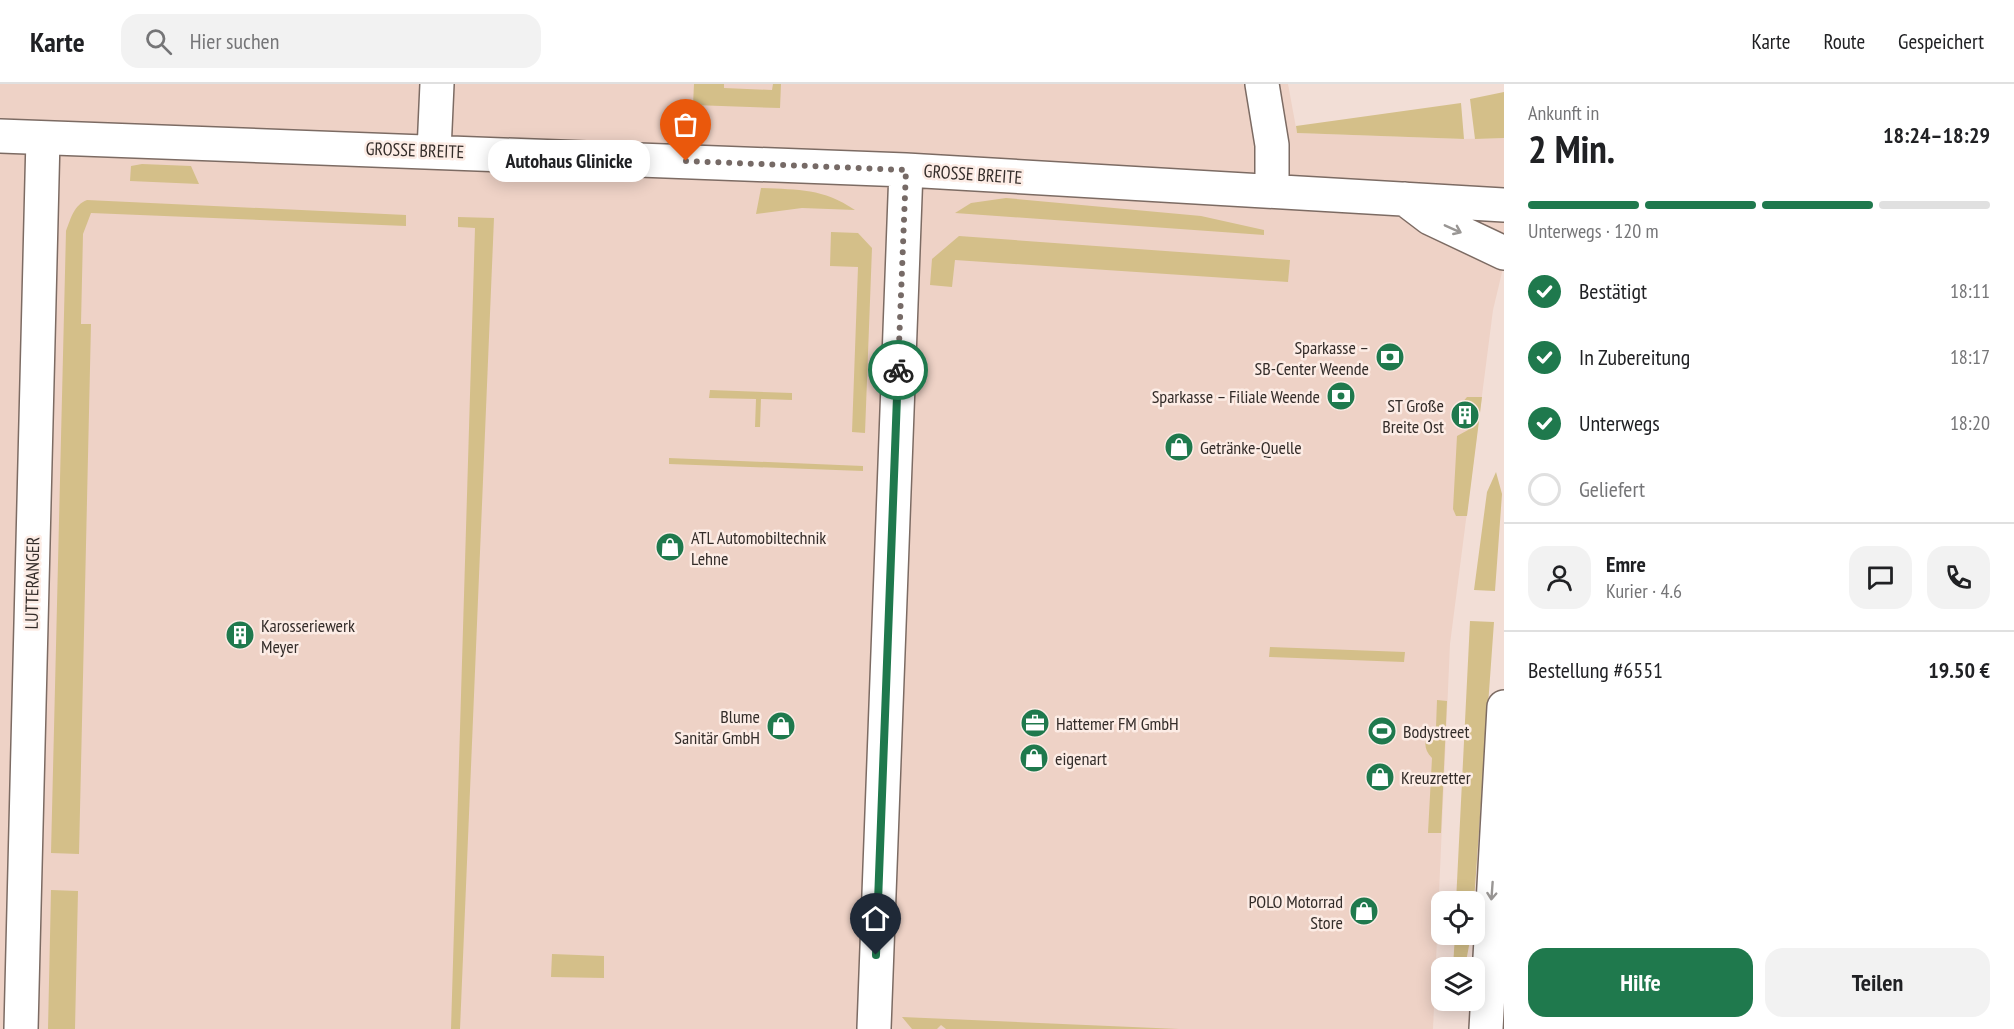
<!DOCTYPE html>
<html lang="de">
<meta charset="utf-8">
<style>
:root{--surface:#fff;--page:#f2f2f2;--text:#202124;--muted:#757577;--line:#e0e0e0;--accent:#1f794d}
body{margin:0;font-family:"PT Sans Narrow",sans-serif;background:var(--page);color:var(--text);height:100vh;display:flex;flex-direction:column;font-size:22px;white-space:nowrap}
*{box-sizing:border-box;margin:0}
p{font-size:20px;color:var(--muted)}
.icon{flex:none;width:33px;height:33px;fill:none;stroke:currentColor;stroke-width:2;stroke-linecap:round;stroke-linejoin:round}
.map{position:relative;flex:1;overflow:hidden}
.drawer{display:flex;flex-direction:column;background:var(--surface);width:510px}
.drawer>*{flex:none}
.buttons{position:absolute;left:1431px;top:807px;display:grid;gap:12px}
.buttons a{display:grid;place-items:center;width:54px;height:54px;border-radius:12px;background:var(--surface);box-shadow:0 3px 15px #0003;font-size:30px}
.pin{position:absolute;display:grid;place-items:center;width:51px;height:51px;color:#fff;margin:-62px -26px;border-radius:50% 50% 50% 0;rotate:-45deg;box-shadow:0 0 6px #0007}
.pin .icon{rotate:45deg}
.courier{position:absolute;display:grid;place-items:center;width:60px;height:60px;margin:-30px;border:4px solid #1f794d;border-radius:50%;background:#fff;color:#222;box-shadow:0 2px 8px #0007}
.bubble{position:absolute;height:42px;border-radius:18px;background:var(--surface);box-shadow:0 3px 15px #0003;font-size:20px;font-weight:700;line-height:42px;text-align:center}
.head em{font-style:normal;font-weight:700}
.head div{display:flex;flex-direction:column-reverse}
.head{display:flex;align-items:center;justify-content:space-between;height:102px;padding:0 24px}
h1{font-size:39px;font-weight:700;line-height:45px}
.bar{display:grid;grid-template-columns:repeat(4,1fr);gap:9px 6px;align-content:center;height:72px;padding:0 24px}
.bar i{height:8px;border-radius:4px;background:var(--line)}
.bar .current{background:var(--accent)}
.bar p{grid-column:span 4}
.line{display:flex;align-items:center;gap:15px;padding:0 24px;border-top:2px solid var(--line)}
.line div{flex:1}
.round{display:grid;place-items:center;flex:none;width:63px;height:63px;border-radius:18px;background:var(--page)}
ol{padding:0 24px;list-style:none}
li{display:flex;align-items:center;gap:18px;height:66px}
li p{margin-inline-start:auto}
li .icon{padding:6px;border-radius:50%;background:var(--accent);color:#fff;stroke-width:4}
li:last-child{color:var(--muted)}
li i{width:33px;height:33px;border:3px solid var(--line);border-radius:50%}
.button{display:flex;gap:12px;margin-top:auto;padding:12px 24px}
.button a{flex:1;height:69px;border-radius:18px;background:var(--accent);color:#fff;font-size:24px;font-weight:700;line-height:69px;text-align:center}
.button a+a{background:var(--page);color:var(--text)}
header{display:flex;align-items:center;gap:36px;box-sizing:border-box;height:84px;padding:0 30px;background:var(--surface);border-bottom:2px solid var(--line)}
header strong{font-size:28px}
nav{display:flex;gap:33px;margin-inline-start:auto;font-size:21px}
.search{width:420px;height:54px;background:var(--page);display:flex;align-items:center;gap:15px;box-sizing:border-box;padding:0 21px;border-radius:18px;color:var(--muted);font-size:22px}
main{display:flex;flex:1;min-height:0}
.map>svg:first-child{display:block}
</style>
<header>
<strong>Karte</strong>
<div class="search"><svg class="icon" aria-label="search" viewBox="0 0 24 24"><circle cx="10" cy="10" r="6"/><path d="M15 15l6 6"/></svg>Hier suchen</div>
<nav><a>Karte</a><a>Route</a><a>Gespeichert</a></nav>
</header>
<main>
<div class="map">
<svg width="1504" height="945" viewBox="0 0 1504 945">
<rect width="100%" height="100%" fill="#f2ded6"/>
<path fill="#eed2c6" d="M 0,0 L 1288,0 L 1297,49 L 1464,55 L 1504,54 L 1504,180 L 1493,226 L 1450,560 L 1433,945 L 0,945 Z"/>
<path fill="#d4bf89" d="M 694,0 L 724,0 L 724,4 L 772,6 L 773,0 L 781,0 L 780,24 L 693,21 Z
M 1504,8 L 1504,54 L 1475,55 L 1470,15 Z
M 1461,19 L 1464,55 L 1297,49 L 1296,42 Z
M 142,80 L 191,82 L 199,100 L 130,97 L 131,82 Z
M 761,104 C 799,106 822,104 855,126 L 802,124 L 756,130 Z
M 1006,114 L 1201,132 L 1264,146 L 1264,151 L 955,129 L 971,119 Z
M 87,116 L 406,131 L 406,142 L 91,129 L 83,150 L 81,240 L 91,240 L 79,770 L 51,769 L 66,147 C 71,134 74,121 87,116 Z
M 458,133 L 494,134 L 460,945 L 451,945 L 475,144 L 458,143 Z
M 831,148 L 858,149 L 872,164 L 865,349 L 852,348 L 858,183 L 830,182 Z
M 959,152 L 1290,176 L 1288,198 L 955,176 L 952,203 L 930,201 L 932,175 Z
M 710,306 L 792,309 L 792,316 L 761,315 L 760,343 L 755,343 L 756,315 L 709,314 Z
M 1467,313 L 1482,313 L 1467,432 L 1456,432 L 1453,425 L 1457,352 L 1468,346 L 1469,321 L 1461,320 Z
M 669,374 L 863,382 L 863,387 L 669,380 Z
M 1496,388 L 1502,410 L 1495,507 L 1474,506 L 1487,408 Z
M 1470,537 L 1494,538 L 1474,817 L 1456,818 Z
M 1270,563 L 1405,568 L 1404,578 L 1269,573 Z
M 1437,616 L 1447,617 L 1441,749 L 1428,749 L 1432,674 C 1423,665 1424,656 1430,646 L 1436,643 Z
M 51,806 L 78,807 L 75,945 L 48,945 Z
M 1455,851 L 1471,851 L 1465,883 L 1453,883 Z
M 552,870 L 604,872 L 604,894 L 551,893 Z
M 902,933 L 1179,945 L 946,945 L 941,941 L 937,945 L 912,945 Z"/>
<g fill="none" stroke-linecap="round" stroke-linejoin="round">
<g stroke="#7c6b63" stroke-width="36">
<path id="minor" d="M 1262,0 L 1272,61 L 1272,106
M 0,52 L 906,86 L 1504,121
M 434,67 L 437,0
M 1405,115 L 1430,134 L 1504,169
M 874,944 L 906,86
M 21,945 L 43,54
M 1486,945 L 1504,623"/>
</g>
<use href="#minor" stroke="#fff" stroke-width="33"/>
</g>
<defs><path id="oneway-shaft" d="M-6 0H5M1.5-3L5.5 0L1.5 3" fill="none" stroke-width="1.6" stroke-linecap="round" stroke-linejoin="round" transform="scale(1.5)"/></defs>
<g stroke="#999694">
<use href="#oneway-shaft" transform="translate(1453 145) rotate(24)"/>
<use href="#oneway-shaft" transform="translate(1492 807) rotate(94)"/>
</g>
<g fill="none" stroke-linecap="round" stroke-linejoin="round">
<path stroke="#766a66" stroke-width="6" stroke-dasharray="0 10.8" d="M 686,77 L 906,86 L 898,286"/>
<path stroke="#1f794d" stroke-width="8" d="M 876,871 L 898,286"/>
</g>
<defs>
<g id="bank-disc" transform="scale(1.5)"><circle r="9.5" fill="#1f794d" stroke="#fcece5"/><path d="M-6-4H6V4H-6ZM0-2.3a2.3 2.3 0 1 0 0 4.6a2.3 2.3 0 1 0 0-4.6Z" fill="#fff"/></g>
<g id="building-disc" transform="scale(1.5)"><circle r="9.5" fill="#1f794d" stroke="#fcece5"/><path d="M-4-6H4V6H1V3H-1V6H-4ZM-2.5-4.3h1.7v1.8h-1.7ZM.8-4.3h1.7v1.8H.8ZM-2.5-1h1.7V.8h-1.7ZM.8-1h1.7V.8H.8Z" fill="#fff"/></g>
<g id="shop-disc" transform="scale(1.5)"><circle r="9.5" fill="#1f794d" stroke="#fcece5"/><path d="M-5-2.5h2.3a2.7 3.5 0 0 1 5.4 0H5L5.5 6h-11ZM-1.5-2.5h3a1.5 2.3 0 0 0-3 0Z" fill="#fff"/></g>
<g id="office-disc" transform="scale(1.5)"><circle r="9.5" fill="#1f794d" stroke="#fcece5"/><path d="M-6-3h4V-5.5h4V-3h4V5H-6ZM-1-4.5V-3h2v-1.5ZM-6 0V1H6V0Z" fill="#fff"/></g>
<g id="stadium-disc" transform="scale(1.5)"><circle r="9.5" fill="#1f794d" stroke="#fcece5"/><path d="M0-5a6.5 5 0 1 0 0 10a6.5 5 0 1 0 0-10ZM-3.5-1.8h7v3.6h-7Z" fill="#fff"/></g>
</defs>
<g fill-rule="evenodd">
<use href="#bank-disc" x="1390" y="273"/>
<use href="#bank-disc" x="1341" y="312"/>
<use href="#building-disc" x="1465" y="331"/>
<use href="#shop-disc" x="1179" y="363"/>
<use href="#shop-disc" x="670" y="463"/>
<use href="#building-disc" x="240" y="551"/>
<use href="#office-disc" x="1035" y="639"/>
<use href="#shop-disc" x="781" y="642"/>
<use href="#stadium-disc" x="1382" y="647"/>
<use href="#shop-disc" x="1034" y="674"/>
<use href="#shop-disc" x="1380" y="693"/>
<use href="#shop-disc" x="1364" y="827"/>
</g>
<g text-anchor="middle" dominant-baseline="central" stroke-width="5" stroke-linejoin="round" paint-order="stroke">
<g font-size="18" fill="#332c29" stroke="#fcece5">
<text transform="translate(415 66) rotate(2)">GROSSE BREITE</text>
<text transform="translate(973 90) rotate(4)">GROSSE BREITE</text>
<text transform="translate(32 499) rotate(-89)">LUTTERANGER</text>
</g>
<g font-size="18" fill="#332c29" stroke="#fcece5" text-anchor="start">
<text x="1369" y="263" text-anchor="end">Sparkasse –<tspan x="1369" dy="21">SB-Center Weende</tspan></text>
<text x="1320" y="312" text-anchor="end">Sparkasse – Filiale Weende</text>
<text x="1444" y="321" text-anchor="end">ST Große<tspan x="1444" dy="21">Breite Ost</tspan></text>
<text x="1200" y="363">Getränke-Quelle</text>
<text x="691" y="453">ATL Automobiltechnik<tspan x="691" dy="21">Lehne</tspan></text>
<text x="261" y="541">Karosseriewerk<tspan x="261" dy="21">Meyer</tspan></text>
<text x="760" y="632" text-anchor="end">Blume<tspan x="760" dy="21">Sanitär GmbH</tspan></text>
<text x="1056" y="639">Hattemer FM GmbH</text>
<text x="1403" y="647">Bodystreet</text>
<text x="1055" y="674">eigenart</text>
<text x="1401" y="693">Kreuzretter</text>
<text x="1343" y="817" text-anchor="end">POLO Motorrad<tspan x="1343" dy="21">Store</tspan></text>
</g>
</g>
</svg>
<div class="buttons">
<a><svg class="icon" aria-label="locate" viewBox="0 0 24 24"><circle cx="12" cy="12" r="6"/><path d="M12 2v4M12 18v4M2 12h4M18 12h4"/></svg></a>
<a><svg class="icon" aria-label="layers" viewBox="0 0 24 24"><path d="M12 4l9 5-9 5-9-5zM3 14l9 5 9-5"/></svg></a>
</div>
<div class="pin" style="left:686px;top:77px;background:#ea580c"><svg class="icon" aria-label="bag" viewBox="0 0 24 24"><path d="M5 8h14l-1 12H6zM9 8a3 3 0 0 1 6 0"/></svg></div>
<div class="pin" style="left:876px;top:871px;background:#1f2937"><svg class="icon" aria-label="home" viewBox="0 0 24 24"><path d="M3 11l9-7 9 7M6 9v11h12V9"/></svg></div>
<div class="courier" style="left:898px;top:286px"><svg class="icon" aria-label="bike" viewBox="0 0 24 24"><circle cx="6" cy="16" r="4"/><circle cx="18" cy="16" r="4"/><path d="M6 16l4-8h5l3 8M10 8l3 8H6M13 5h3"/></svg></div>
<div class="bubble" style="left:488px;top:56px;width:162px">Autohaus Glinicke</div>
</div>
<section class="drawer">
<div class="head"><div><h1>2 Min.</h1><p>Ankunft in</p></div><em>18:24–18:29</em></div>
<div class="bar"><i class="current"></i><i class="current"></i><i class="current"></i><i></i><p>Unterwegs · 120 m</p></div>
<ol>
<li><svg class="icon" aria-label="check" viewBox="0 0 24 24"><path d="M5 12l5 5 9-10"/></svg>Bestätigt<p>18:11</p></li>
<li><svg class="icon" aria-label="check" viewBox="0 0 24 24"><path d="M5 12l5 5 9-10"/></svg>In Zubereitung<p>18:17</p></li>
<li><svg class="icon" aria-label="check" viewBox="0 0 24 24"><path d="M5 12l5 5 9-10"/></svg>Unterwegs<p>18:20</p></li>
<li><i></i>Geliefert</li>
</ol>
<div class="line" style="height:108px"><a class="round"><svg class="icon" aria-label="person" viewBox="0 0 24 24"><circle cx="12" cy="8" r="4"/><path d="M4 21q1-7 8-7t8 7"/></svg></a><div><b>Emre</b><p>Kurier · 4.6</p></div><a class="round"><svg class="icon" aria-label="chat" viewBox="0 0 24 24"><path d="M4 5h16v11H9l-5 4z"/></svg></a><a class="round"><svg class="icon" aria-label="phone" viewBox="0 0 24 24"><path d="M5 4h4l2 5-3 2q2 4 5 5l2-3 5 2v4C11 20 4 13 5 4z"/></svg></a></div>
<div class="line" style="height:78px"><div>Bestellung #6551</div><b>19.50 €</b></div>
<div class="button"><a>Hilfe</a><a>Teilen</a></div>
</section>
</main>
